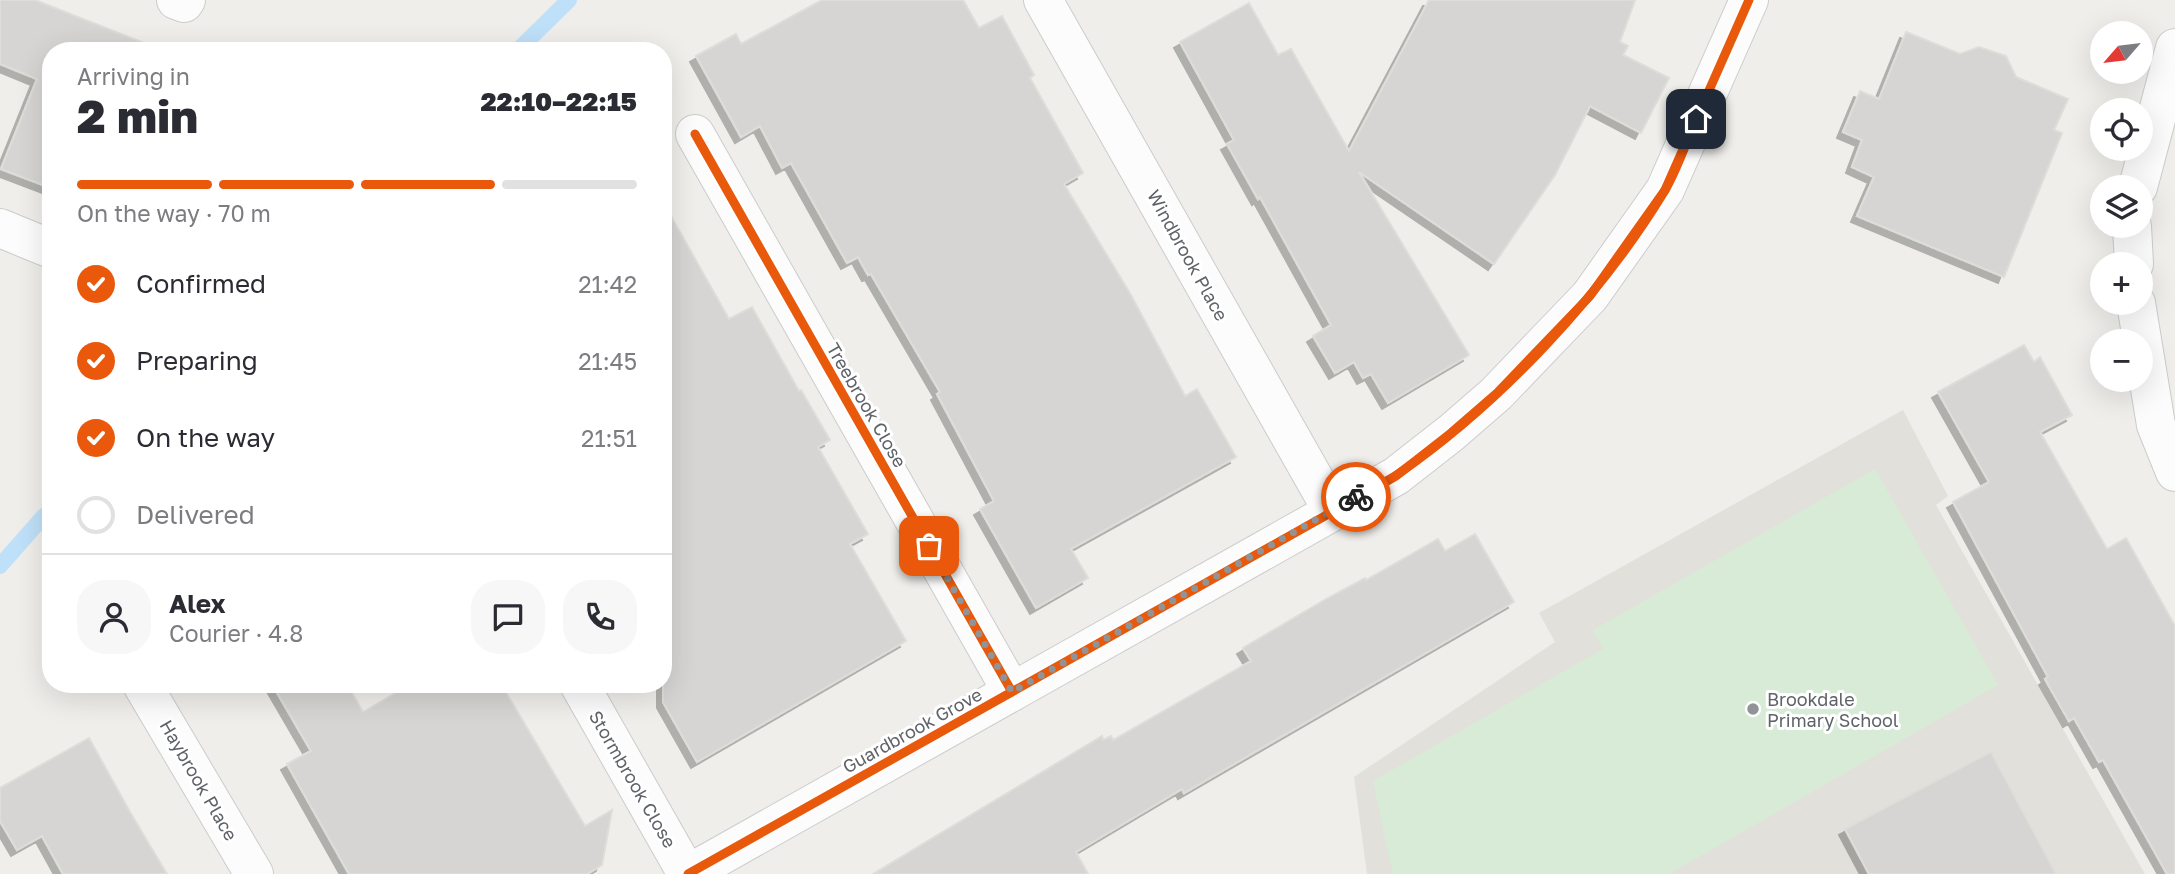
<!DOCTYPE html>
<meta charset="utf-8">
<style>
:root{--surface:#fff;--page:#f7f7f7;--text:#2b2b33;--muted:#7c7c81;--line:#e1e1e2;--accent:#ea580c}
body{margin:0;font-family:"Golos Text",sans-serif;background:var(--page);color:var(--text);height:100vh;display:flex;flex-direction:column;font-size:26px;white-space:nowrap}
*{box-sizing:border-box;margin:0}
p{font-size:23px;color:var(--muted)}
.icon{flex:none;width:38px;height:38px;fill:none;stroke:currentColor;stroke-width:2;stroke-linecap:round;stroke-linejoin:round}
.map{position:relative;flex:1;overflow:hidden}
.sheet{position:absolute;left:42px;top:42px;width:630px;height:651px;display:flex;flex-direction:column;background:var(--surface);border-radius:28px;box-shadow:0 7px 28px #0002}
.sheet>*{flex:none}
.needle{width:46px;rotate:242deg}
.buttons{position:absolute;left:2090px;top:21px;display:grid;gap:14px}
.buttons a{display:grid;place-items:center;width:63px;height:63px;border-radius:50%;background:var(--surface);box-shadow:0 7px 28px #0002;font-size:35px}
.pin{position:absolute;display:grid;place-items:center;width:60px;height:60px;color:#fff;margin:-30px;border-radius:14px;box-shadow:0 4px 10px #0006}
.courier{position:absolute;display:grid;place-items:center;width:70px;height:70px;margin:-35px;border:5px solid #ea580c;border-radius:50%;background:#fff;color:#222;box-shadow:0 2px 9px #0007}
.head em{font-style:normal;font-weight:800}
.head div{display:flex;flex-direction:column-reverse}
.head{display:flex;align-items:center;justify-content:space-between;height:119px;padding:0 35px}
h1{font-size:46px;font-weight:800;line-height:52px}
.bar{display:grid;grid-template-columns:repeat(4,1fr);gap:10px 7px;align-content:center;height:84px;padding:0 35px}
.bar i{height:9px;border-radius:5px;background:var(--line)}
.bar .selected{background:var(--accent)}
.bar p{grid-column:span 4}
.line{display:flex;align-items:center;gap:18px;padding:0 35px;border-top:2px solid var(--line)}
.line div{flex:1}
.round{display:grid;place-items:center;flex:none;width:74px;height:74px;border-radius:28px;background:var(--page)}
ol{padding:0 35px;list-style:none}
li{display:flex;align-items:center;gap:21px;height:77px}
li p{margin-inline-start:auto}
li .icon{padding:7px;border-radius:50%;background:var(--accent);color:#fff;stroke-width:4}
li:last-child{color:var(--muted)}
li i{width:38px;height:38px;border:4px solid var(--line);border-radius:50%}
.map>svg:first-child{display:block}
</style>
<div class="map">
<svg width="2175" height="874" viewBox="0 0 2175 874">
<defs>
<filter id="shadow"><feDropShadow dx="-6" dy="6" stdDeviation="0" flood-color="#0004"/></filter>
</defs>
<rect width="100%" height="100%" fill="#efeeea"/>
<path fill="#e2e0da" d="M 1903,410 L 1948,496 L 1936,505 L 2145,874 L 1367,874 L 1354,777 L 1555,642 L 1539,613 Z"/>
<path fill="#d8ebd6" d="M 1875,469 L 1998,685 L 1669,874 L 1393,874 L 1373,781 L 1603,649 L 1593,630 Z"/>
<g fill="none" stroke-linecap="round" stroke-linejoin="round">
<path stroke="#bfe0f9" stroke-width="16" d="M 517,51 L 569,0
M 0,566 L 43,517 L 51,511"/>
</g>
<path fill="#d6d5d3" stroke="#deddd9" stroke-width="2" filter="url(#shadow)" d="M 0,0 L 35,0 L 157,48 L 156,51 L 51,51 L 51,188 L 1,169 L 37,79 L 0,64 Z
M 822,0 L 963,0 L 979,28 L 1002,16 L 1034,75 L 1030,78 L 1083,173 L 1064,184 L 1131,295 L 1185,396 L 1197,389 L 1236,457 L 1071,549 L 1088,578 L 1036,608 L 980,509 L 994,501 L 937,394 L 940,392 L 871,274 L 868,275 L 858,257 L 847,263 L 791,163 L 782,168 L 760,126 L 741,137 L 696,56 L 736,34 L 741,44 Z
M 1429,0 L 1635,0 L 1620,42 L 1628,46 L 1623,55 L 1669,78 L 1641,133 L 1590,106 L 1555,175 L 1494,264 L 1359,172 L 1469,355 L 1388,403 L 1371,374 L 1363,378 L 1354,362 L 1335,373 L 1313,336 L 1331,325 L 1260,197 L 1258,199 L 1227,144 L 1234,140 L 1180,42 L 1249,3 L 1278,55 L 1291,49 L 1349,151 Z
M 1906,32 L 1960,54 L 1979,47 L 2006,56 L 2016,77 L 2068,99 L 2054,130 L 2062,133 L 2004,277 L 1857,216 L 1874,177 L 1852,167 L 1862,140 L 1843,132 L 1860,91 L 1879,99 Z
M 663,202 L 729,319 L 752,307 L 799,391 L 801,390 L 830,440 L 818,447 L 868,534 L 850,544 L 906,641 L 697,762 L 663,702 Z
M 2024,345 L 2034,362 L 2040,357 L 2072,415 L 2040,432 L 2107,549 L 2126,538 L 2175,626 L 2175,874 L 2167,874 L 2103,760 L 2099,762 L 2074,718 L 2069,721 L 2045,679 L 2048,677 L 1953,502 L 1989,482 L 1938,392 Z
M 1475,534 L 1514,602 L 1184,793 L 1182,789 L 1076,852 L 1088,874 L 873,874 L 1102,736 L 1103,740 L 1111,736 L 1113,740 L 1251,661 L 1243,648 L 1326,599 L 1365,578 L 1366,580 L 1438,539 L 1445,551 Z
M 272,684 L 347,684 L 363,712 L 411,684 L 501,684 L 585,826 L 612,810 L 602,865 L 587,874 L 349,874 L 287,764 L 311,751 Z
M 89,738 L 130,812 L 167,874 L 63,874 L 42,836 L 17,850 L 0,821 L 0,788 Z
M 1991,752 L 2056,874 L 1869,874 L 1845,829 Z"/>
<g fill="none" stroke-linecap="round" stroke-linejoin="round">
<g stroke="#cbcccc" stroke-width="40">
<path id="minor" d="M 176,0 L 184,3 L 186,0
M 1043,0 L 1332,510
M 695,134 L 1012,692
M 2138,187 L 2175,48
M 2132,226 L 2134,264
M 0,228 L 51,249
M 2136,303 L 2156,425 L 2175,472
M 579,684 L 687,874
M 143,686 L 254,874
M 688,874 L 1396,476 L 1451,433 L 1496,394 L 1590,296 L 1665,190 L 1749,0"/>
</g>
<use href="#minor" stroke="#fdfcfc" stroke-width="38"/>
<g stroke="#fff" stroke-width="13">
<path id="cycleway" d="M 695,134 L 1012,692
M 688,874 L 1396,476 L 1451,433 L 1496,394 L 1590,296 L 1665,190 L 1749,0"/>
</g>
<use href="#cycleway" stroke="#e8590c" stroke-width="9"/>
</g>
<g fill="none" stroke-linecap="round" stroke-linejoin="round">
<path stroke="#919496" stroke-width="7" stroke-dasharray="0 12.6" d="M 929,546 L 1012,692 L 1356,497"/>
<path stroke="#ea580c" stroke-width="9" d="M 1356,497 C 1370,490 1385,483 1398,474 C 1499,404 1600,297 1664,192 C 1677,170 1686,143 1696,119"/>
</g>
<circle fill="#919496" stroke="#fff" stroke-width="2.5" cx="1753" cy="709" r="7"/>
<g text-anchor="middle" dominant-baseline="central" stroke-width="6" stroke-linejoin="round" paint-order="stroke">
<g font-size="18" fill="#5f6368" stroke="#fff">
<text transform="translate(1188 255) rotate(61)">Windbrook Place</text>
<text transform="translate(867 405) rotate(60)">Treebrook Close</text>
<text transform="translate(912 730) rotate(-29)">Guardbrook Grove</text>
<text transform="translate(633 779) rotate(60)">Stormbrook Close</text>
<text transform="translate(199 780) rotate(60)">Haybrook Place</text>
</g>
<g font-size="18" fill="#5f6368" stroke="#fff" text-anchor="start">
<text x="1767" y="699">Brookdale<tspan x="1767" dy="21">Primary School</tspan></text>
</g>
</g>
</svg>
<div class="buttons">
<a><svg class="needle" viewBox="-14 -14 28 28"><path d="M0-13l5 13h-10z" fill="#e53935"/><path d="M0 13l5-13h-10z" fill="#7c7c81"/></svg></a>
<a><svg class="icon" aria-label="locate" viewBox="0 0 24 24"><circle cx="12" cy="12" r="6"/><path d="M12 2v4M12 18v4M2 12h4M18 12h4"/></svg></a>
<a><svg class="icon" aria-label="layers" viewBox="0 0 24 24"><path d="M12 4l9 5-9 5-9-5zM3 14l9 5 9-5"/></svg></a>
<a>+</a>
<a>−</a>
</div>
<div class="pin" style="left:929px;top:546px;background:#ea580c"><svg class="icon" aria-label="bag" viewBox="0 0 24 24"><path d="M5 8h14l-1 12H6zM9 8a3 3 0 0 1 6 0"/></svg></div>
<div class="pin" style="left:1696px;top:119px;background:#1f2937"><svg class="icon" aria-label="home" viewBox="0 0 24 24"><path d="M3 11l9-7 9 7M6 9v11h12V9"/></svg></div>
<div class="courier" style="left:1356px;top:497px"><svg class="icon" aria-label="bike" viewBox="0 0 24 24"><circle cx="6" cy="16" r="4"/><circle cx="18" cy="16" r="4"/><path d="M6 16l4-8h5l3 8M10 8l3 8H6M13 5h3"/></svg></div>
<section class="sheet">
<div class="head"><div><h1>2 min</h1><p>Arriving in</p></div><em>22:10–22:15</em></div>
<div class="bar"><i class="selected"></i><i class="selected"></i><i class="selected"></i><i></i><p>On the way · 70 m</p></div>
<ol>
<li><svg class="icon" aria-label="check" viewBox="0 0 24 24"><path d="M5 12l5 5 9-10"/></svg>Confirmed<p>21:42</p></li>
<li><svg class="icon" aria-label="check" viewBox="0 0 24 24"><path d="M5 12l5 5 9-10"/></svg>Preparing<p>21:45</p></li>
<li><svg class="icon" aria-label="check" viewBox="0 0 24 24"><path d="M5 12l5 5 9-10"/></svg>On the way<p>21:51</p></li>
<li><i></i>Delivered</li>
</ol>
<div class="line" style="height:126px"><a class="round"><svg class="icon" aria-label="person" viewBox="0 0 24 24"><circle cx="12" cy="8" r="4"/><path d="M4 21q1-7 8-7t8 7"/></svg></a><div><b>Alex</b><p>Courier · 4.8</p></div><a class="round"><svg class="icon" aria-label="chat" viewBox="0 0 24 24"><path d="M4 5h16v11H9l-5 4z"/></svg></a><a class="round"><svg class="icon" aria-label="phone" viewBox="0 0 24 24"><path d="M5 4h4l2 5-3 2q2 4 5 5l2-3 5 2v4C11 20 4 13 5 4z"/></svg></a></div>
</section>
</div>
